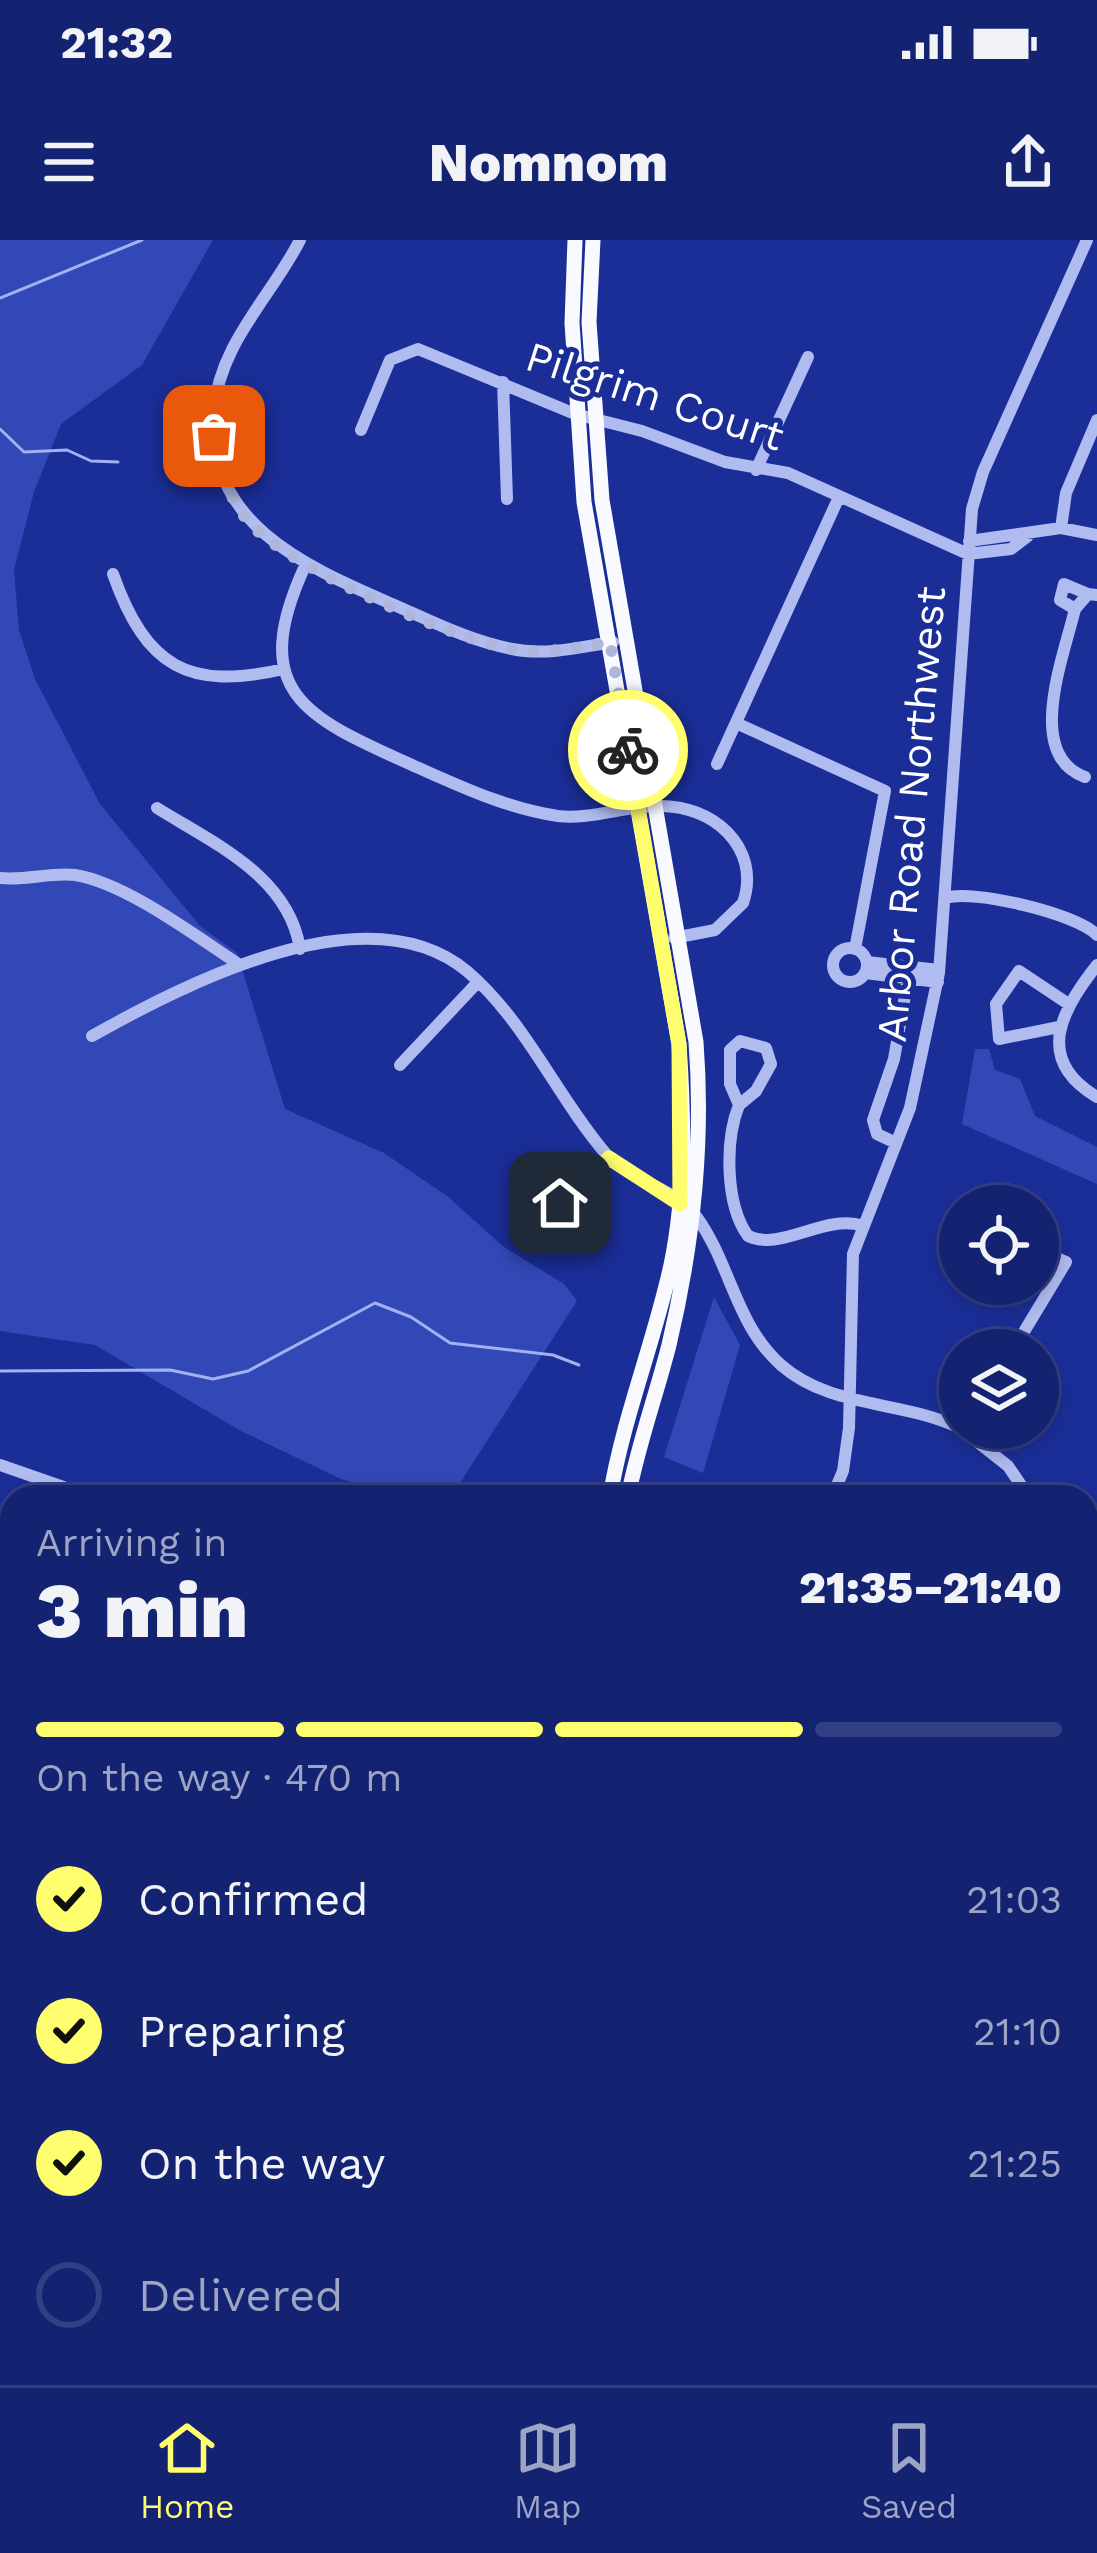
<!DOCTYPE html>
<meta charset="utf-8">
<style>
:root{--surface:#142272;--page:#212f7a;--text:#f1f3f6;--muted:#9da4c4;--line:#333f84;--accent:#fffe6f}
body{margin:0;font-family:"Work Sans",sans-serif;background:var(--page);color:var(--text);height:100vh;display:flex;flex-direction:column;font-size:45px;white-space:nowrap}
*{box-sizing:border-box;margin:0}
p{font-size:39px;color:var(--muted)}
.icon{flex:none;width:66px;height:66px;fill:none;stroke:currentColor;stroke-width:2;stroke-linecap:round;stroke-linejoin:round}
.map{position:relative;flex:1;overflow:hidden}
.panel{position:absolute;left:0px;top:1245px;width:1098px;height:900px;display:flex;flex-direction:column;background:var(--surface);border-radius:36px 36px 0 0;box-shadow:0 6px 18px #0003,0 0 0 3px var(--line)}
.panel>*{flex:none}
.buttons{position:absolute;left:939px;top:945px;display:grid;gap:24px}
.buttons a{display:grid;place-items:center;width:120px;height:120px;border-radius:50%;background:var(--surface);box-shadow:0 6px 18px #0003,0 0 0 3px var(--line);font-size:60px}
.pin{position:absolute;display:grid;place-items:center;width:102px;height:102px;color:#fff;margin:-51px;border-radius:24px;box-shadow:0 6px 18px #0006}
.courier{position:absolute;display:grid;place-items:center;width:120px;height:120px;margin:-60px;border:9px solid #fffe6f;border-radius:50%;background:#fff;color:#222;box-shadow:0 3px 15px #0007}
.overview em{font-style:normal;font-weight:800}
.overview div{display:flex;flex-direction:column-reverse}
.overview{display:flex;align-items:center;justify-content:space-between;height:204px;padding:0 36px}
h1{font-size:78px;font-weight:800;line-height:90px}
.bar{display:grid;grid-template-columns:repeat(4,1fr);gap:18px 12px;align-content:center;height:144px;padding:0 36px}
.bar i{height:15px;border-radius:9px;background:var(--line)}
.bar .current{background:var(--accent)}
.bar p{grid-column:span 4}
ol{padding:0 36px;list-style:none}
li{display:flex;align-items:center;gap:36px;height:132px}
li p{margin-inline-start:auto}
li .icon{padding:12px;border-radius:50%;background:var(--accent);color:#111;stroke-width:4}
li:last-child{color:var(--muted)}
li i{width:66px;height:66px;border:6px solid var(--line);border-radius:50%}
.status{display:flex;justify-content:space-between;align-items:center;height:84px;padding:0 60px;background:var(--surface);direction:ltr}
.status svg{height:33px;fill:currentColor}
header{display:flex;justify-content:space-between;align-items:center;height:156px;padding:0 36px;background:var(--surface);font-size:54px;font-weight:800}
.menu{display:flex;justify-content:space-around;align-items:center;height:168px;border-top:3px solid var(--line);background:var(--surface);font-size:33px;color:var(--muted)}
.menu a{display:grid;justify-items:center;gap:6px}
.menu .current{color:var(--accent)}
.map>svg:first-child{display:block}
</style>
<div class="status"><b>21:32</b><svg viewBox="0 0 49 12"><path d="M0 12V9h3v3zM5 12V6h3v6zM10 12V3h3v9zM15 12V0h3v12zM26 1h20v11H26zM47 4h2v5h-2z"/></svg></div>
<header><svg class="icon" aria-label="menu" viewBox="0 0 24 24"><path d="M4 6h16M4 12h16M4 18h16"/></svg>Nomnom<svg class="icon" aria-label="share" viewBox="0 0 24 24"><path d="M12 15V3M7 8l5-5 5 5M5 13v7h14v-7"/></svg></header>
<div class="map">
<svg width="1097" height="2145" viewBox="0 0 1097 2145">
<rect width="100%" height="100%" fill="#1b2e98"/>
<path fill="#3248b7" d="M 0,0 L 213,0 L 142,125 L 61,184 L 34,252 L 14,330 L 19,390 L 35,439 L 100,564 L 200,686 L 237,713 L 285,869 L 384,913 L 447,956 L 504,1007 L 564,1044 L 577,1061 L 451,1257 L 399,1257 L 341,1239 L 241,1191 L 95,1105 L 0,1091 Z
M 975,809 L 989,809 L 995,830 L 1020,839 L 1035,876 L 1097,907 L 1097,944 L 962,884 Z
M 714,1057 L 740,1105 L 703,1233 L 664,1217 Z
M 0,1511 L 12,1512 L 12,2015 L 0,2017 Z
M 159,2133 L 309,2133 L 308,2145 L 157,2145 Z
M 319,2133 L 641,2133 L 643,2145 L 318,2145 Z"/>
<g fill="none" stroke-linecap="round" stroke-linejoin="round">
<path stroke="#a3b1f2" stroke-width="3" d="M 0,58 L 142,0
M 0,189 L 24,212 L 67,210 L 91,221 L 118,222
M 0,1131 L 170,1130 L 213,1139 L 248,1131 L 375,1063 L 411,1077 L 450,1103 L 553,1115 L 579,1125
M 0,1396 L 12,1401
M 0,1777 L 12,1777"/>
<path stroke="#b0bbf0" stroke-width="12" d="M 300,0 C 271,57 219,104 214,171 C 205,284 305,326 392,364 C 431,381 470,401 512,409 C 545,416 581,407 613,402
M 503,142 L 507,259
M 361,190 L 390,120 L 418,109 L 575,174 L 642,191 L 725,222 L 788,233 L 968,314 L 1011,309 L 1028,296
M 756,230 L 808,117
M 1061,288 L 1066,253 L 1097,180
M 969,301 L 1061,288 L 1097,295
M 305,326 C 247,452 305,477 412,525 C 460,546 505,568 558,576 C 590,580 625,566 657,566 C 712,564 762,607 743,663 L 715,690 L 674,698
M 113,334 C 146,427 188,451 284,429
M 1075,369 L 1060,360 L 1064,344 L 1088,354
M 736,483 L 885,551 L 855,709
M 717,524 L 839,257
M 1085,537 C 1024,515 1064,416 1075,369 L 1088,354 L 1097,355
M 157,568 C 213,603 289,636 300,709
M 0,638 C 25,641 51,632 75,635 C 126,643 197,697 240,725
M 946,658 C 971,649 1076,673 1097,695
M833 725a17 17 0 1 1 34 0a17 17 0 1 1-34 0Z
M 867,722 L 939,730
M 1097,725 C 1062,769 1033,819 1097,857
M 865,733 L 938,742
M 1059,787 L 999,799 L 996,764 L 1019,731 L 1067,763
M 92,796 C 185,744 368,648 468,732 C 526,782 557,857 606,914 C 629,941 676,948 696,976 C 731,1024 735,1084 781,1125 C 831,1169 902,1160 960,1188
M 740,801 L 766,808 L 771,824 L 756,851 L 739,865 L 730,844 L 730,810 Z
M 400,825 L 477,743
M 739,865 C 725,900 725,964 748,996 C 782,1012 825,973 863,986
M 896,903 L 877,894 L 873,880 L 894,819 L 910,727
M 560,963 L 609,918
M 1013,1110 L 1066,1022 L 1038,1010
M 960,1188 L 1008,1226 L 1029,1257
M 0,1225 L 92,1257
M 832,1257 L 843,1231 L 849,1188 L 853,1014 L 910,868 L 939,733 L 972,269 L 983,232 L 1087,0
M 1086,1350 L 1097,1362
M 0,1430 L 12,1431
M 1086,1630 L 1097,1634
M 1086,2002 L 1097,2005
M 946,2133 L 977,2145
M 0,2144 L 41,2133
M 56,2145 L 57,2133"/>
<path stroke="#f9faff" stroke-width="15" d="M 575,0 L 572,83 L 584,262 L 679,804 C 684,877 686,953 671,1025 C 654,1103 623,1178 610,1257
M 593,0 L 589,82 L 602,260 L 696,802 C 704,905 693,1004 669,1105 C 656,1156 638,1205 628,1257
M 1086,1777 L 1097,1775
M 0,2032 L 12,2030
M 736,2133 L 739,2145
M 754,2133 L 757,2145"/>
</g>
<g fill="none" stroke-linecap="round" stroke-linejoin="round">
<path stroke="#afb6db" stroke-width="12" stroke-dasharray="0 21.6" d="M 214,196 C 218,227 228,256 247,280 C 285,327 458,402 518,410 C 549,414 580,407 610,402 L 628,510"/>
<path stroke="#fffe6f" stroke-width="15" d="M 560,963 L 609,918 L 680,964 L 679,804 L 628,510"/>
</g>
<g text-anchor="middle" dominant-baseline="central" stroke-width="10" stroke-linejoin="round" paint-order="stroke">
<g font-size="42" fill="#fff" stroke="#1b2e98">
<text transform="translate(655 156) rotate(18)">Pilgrim Court</text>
<text transform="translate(911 574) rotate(-85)">Arbor Road Northwest</text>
</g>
</g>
</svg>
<div class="buttons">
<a><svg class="icon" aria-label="locate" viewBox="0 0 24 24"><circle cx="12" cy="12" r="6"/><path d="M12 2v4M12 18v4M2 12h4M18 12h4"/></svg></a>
<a><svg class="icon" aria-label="layers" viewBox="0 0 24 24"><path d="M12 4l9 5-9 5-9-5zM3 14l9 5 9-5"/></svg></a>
</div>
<div class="pin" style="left:214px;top:196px;background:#ea580c"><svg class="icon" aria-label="bag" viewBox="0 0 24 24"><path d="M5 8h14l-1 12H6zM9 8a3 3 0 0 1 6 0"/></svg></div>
<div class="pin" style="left:560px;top:963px;background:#1f2937"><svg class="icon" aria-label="home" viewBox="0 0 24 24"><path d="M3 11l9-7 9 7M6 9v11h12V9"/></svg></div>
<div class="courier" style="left:628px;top:510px"><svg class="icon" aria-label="bike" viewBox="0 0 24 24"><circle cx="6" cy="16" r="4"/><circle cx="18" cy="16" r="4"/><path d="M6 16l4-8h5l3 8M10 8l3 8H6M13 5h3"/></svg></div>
<section class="panel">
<div class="overview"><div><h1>3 min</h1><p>Arriving in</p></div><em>21:35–21:40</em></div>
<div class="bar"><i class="current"></i><i class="current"></i><i class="current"></i><i></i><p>On the way · 470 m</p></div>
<ol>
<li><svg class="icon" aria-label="check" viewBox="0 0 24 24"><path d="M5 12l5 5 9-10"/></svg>Confirmed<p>21:03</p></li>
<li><svg class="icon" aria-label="check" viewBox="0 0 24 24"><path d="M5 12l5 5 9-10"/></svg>Preparing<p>21:10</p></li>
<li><svg class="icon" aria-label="check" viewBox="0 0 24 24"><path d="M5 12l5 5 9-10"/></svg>On the way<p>21:25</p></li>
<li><i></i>Delivered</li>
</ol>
</section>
</div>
<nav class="menu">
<a class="current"><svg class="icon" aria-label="home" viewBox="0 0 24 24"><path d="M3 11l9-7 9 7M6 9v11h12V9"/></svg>Home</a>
<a><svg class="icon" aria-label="map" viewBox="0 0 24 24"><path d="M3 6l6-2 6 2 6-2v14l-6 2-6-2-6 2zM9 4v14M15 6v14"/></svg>Map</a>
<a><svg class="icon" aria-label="saved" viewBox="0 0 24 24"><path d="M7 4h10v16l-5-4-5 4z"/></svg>Saved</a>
</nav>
